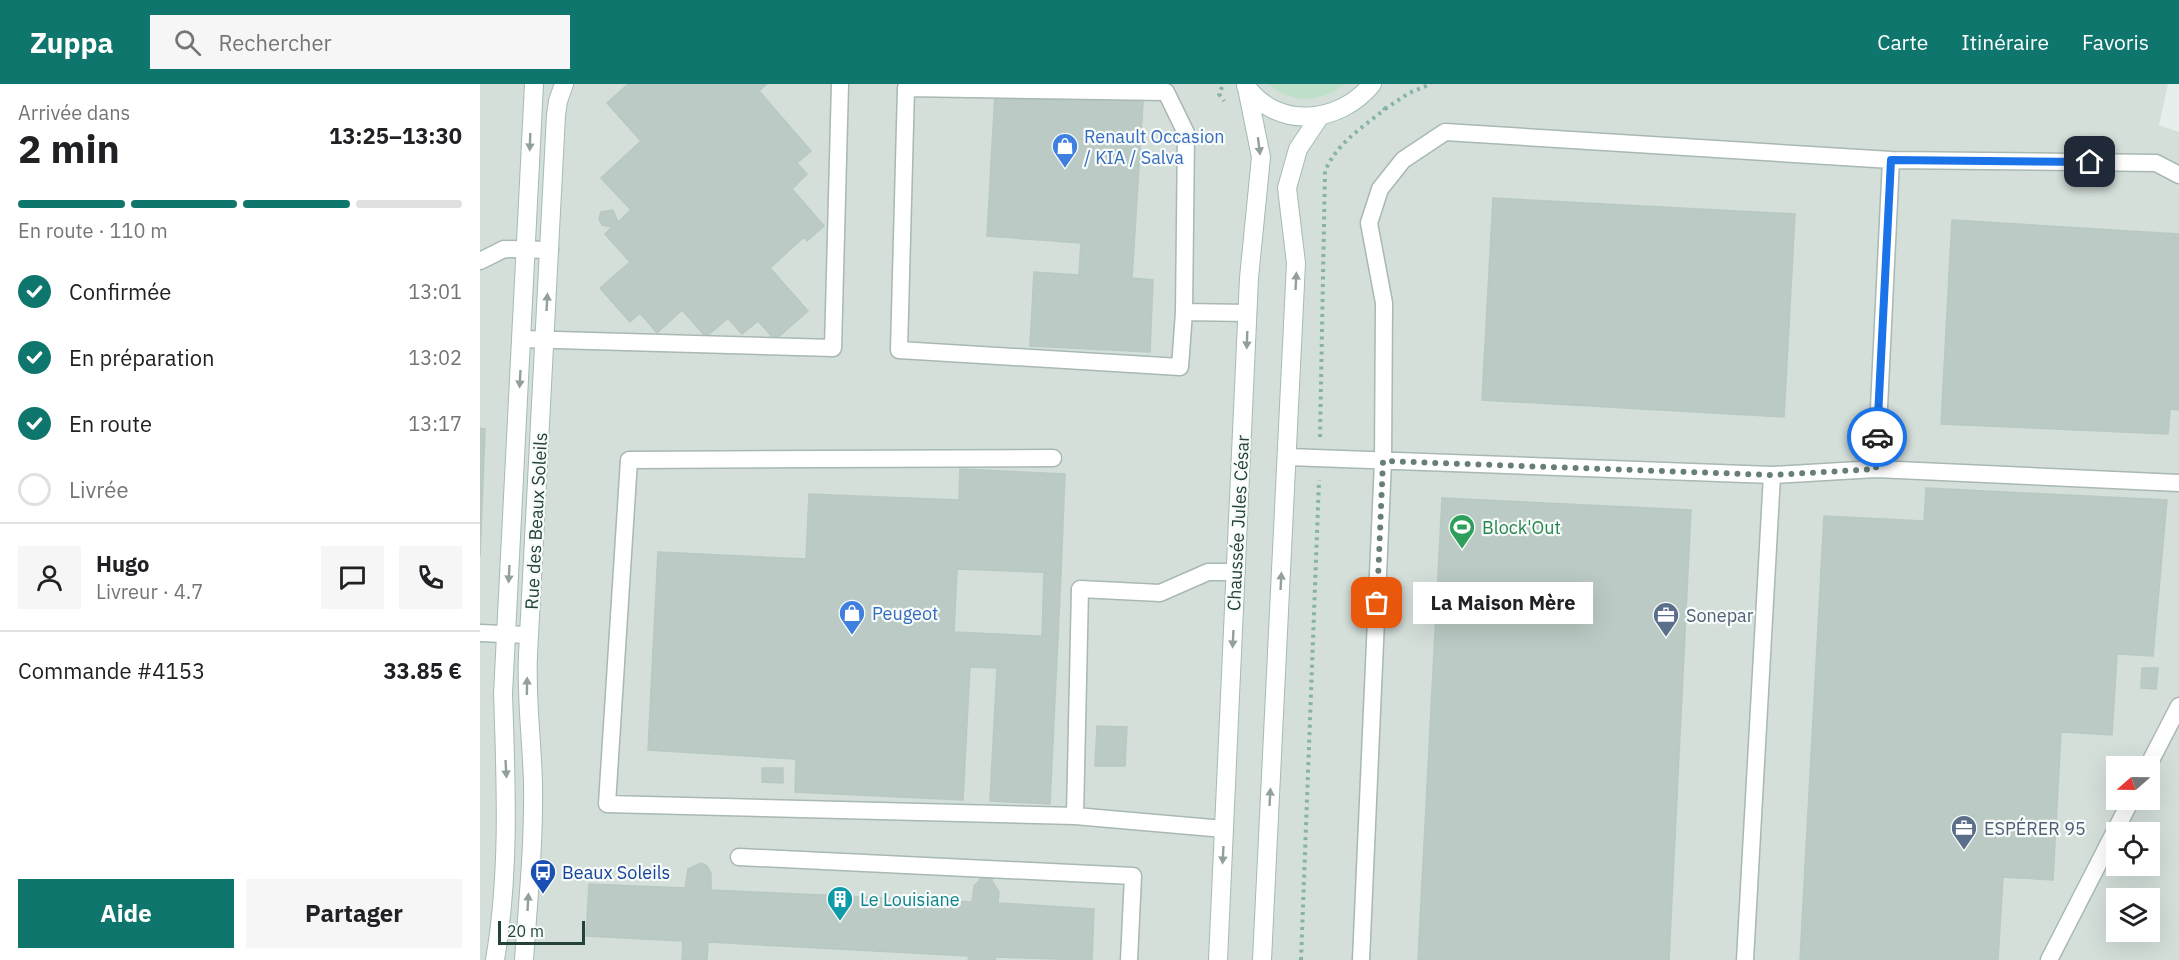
<!DOCTYPE html>
<html lang="fr">
<meta charset="utf-8">
<style>
:root{--surface:#fff;--page:#f6f6f6;--text:#202124;--muted:#757577;--line:#e0e0e0;--accent:#0f766e}
body{margin:0;font-family:"IBM Plex Sans",sans-serif;background:var(--page);color:var(--text);height:100vh;display:flex;flex-direction:column;font-size:22px;white-space:nowrap}
*{box-sizing:border-box;margin:0}
p{font-size:20px;color:var(--muted)}
.icon{flex:none;width:33px;height:33px;fill:none;stroke:currentColor;stroke-width:2;stroke-linecap:round;stroke-linejoin:round}
.map{position:relative;flex:1;overflow:hidden}
.sheet{display:flex;flex-direction:column;background:var(--surface);width:480px}
.sheet>*{flex:none}
.needle{width:39px;rotate:250deg}
.buttons{position:absolute;left:1626px;top:672px;display:grid;gap:12px}
.buttons a{display:grid;place-items:center;width:54px;height:54px;border-radius:0px;background:var(--surface);box-shadow:0 6px 24px #0002;font-size:30px}
.scale{position:absolute;left:18px;bottom:15px;width:87px;box-sizing:border-box;padding-left:6px;border:3px solid #24423a;border-top:0;font-size:16px;line-height:21px;white-space:nowrap;color:#24423a;-webkit-text-stroke:4px #f7fbf9;paint-order:stroke}
.pin{position:absolute;display:grid;place-items:center;width:51px;height:51px;color:#fff;margin:-26px;border-radius:12px;box-shadow:0 3px 9px #0006}
.courier{position:absolute;display:grid;place-items:center;width:60px;height:60px;margin:-30px;border:4px solid #1a73e8;border-radius:50%;background:#fff;color:#222;box-shadow:0 2px 8px #0007}
.bubble{position:absolute;height:42px;border-radius:0px;background:var(--surface);box-shadow:0 6px 24px #0002;font-size:20px;font-weight:800;line-height:42px;text-align:center}
.headline em{font-style:normal;font-weight:800}
.headline div{display:flex;flex-direction:column-reverse}
.headline{display:flex;align-items:center;justify-content:space-between;height:102px;padding:0 18px}
h1{font-size:39px;font-weight:800;line-height:45px}
.bar{display:grid;grid-template-columns:repeat(4,1fr);gap:9px 6px;align-content:center;height:72px;padding:0 18px}
.bar i{height:8px;border-radius:4px;background:var(--line)}
.bar .active{background:var(--accent)}
.bar p{grid-column:span 4}
.line{display:flex;align-items:center;gap:15px;padding:0 18px;border-top:2px solid var(--line)}
.line div{flex:1}
.round{display:grid;place-items:center;flex:none;width:63px;height:63px;border-radius:0px;background:var(--page)}
ol{padding:0 18px;list-style:none}
li{display:flex;align-items:center;gap:18px;height:66px}
li p{margin-inline-start:auto}
li .icon{padding:6px;border-radius:50%;background:var(--accent);color:#fff;stroke-width:4}
li:last-child{color:var(--muted)}
li i{width:33px;height:33px;border:3px solid var(--line);border-radius:50%}
.primary-button{display:flex;gap:12px;margin-top:auto;padding:12px 18px}
.primary-button a{flex:1;height:69px;border-radius:0px;background:var(--accent);color:#fff;font-size:24px;font-weight:800;line-height:69px;text-align:center}
.primary-button a+a{background:var(--page);color:var(--text)}
header{display:flex;align-items:center;gap:36px;box-sizing:border-box;height:84px;padding:0 30px;background:var(--accent);color:#fff}
header strong{font-size:28px}
nav{display:flex;gap:33px;margin-inline-start:auto;font-size:21px}
.search{width:420px;height:54px;background:var(--page);display:flex;align-items:center;gap:15px;box-sizing:border-box;padding:0 21px;border-radius:0px;color:var(--muted);font-size:22px}
main{display:flex;flex:1;min-height:0}
.map>svg:first-child{display:block}
</style>
<header>
<strong>Zuppa</strong>
<div class="search"><svg class="icon" aria-label="search" viewBox="0 0 24 24"><circle cx="10" cy="10" r="6"/><path d="M15 15l6 6"/></svg>Rechercher</div>
<nav><a>Carte</a><a>Itinéraire</a><a>Favoris</a></nav>
</header>
<main>
<section class="sheet">
<div class="headline"><div><h1>2 min</h1><p>Arrivée dans</p></div><em>13:25–13:30</em></div>
<div class="bar"><i class="active"></i><i class="active"></i><i class="active"></i><i></i><p>En route · 110 m</p></div>
<ol>
<li><svg class="icon" aria-label="check" viewBox="0 0 24 24"><path d="M5 12l5 5 9-10"/></svg>Confirmée<p>13:01</p></li>
<li><svg class="icon" aria-label="check" viewBox="0 0 24 24"><path d="M5 12l5 5 9-10"/></svg>En préparation<p>13:02</p></li>
<li><svg class="icon" aria-label="check" viewBox="0 0 24 24"><path d="M5 12l5 5 9-10"/></svg>En route<p>13:17</p></li>
<li><i></i>Livrée</li>
</ol>
<div class="line" style="height:108px"><a class="round"><svg class="icon" aria-label="person" viewBox="0 0 24 24"><circle cx="12" cy="8" r="4"/><path d="M4 21q1-7 8-7t8 7"/></svg></a><div><b>Hugo</b><p>Livreur · 4.7</p></div><a class="round"><svg class="icon" aria-label="chat" viewBox="0 0 24 24"><path d="M4 5h16v11H9l-5 4z"/></svg></a><a class="round"><svg class="icon" aria-label="phone" viewBox="0 0 24 24"><path d="M5 4h4l2 5-3 2q2 4 5 5l2-3 5 2v4C11 20 4 13 5 4z"/></svg></a></div>
<div class="line" style="height:78px"><div>Commande #4153</div><b>33.85 €</b></div>
<div class="primary-button"><a>Aide</a><a>Partager</a></div>
</section>
<div class="map">
<svg width="1699" height="876" viewBox="0 0 1699 876">
<rect width="100%" height="100%" fill="#e6efeb"/>
<path fill="#d4dfda" fill-rule="evenodd" d="M 0,0 L 1688,0 L 1679,41 L 1699,48 L 1699,876 L 0,876 ZM 1636,682 L 1670,682 L 1670,716 L 1636,716 ZM 1636,748 L 1670,748 L 1670,782 L 1636,782 ZM 1636,814 L 1670,814 L 1670,848 L 1636,848 Z"/>
<path fill="#bfe0c8" d="M 789,0 L 864,0 C 842,19 810,20 789,0 Z"/>
<path fill="#bbcac4" stroke="#b8c9c2" stroke-width="1.5" d="M 148,0 L 287,0 L 279,7 L 331,67 L 317,79 L 327,90 L 312,105 L 344,142 L 327,157 L 324,153 L 290,184 L 328,227 L 295,256 L 278,237 L 262,250 L 248,234 L 226,253 L 202,226 L 177,249 L 160,229 L 150,238 L 120,204 L 150,178 L 125,150 L 132,143 L 122,141 L 119,135 L 121,128 L 133,126 L 138,138 L 151,126 L 121,94 L 161,57 L 127,19 Z
M 515,9 L 663,18 L 652,194 L 673,196 L 670,268 L 550,262 L 554,188 L 599,191 L 601,159 L 507,152 Z
M 1013,114 L 1315,130 L 1304,333 L 1002,316 Z
M 1472,136 L 1699,150 L 1699,326 L 1690,325 L 1688,350 L 1461,340 Z
M 0,344 L 5,345 L 0,472 Z
M 480,385 L 585,390 L 581,489 L 477,485 L 474,548 L 578,553 L 570,720 L 510,717 L 517,584 L 490,583 L 483,716 L 315,708 L 316,675 L 168,666 L 178,468 L 326,475 L 329,410 L 479,416 Z
M 1446,404 L 1687,416 L 1673,572 L 1637,570 L 1632,651 L 1581,648 L 1573,796 L 1523,793 L 1518,876 L 1320,876 L 1344,432 L 1444,437 Z
M 962,414 L 1211,426 L 1189,876 L 938,876 Z
M 564,489 L 581,489 L 578,553 L 562,552 Z
M 1662,584 L 1678,584 L 1676,605 L 1661,604 Z
M 617,642 L 647,643 L 645,682 L 615,682 Z
M 282,684 L 303,684 L 303,699 L 282,698 Z
M 221,779 L 227,782 L 231,789 L 231,806 L 492,818 L 494,802 L 500,796 L 502,786 L 513,787 L 512,797 L 519,808 L 518,819 L 614,825 L 612,876 L 515,873 L 515,876 L 488,876 L 489,872 L 228,858 L 227,876 L 202,876 L 203,857 L 106,852 L 109,800 L 205,804 L 208,785 Z"/>
<g fill="none" stroke-linecap="round" stroke-linejoin="round">
<g stroke="#a8b8b2" stroke-width="19">
<path id="lane" d="M 0,177 L 24,165 L 70,166
M 704,228 L 706,49 L 686,8 L 426,4 L 419,266 L 700,283 L 704,228 L 768,229
M 42,255 L 353,264 L 360,0
M 808,373 L 1292,391 L 1396,385 L 1699,399
M 573,374 L 149,376 L 127,720 L 595,732
M 1396,385 L 1411,76
M 0,549 L 49,551
M 1668,682 L 1699,622
M 744,745 L 595,732 L 600,505 L 680,509 L 728,488 L 756,488
M 259,773 L 653,792 L 649,876
M 881,876 L 903,377 L 904,219 L 889,139 L 900,105 L 923,76 L 965,48 L 1411,76 L 1676,79 L 1699,91
M 1265,876 L 1292,391
M 1569,876 L 1651,716"/>
</g>
<g stroke="#a4bbb3" stroke-width="20">
<path id="secondary" d="M 766,2 C 797,46 860,40 892,0
M 15,876 C 30,788 26,699 23,610 L 54,0
M 44,876 C 48,818 54,759 53,700 C 52,657 46,615 48,571 L 76,31 L 78,17 L 84,0
M 738,876 L 769,194 L 781,73 L 767,4
M 782,876 L 816,179 L 807,104 L 818,65 L 840,32"/>
</g>
<path stroke="#86b3a5" stroke-width="4" stroke-dasharray="3 4.5" stroke-linecap="butt" d="M 742,3 L 739,10 L 744,17
M 905,25 L 929,9 L 951,0
M 840,353 L 845,87 C 857,59 882,44 905,25 L 901,22
M 821,876 L 839,396"/>
<use href="#lane" stroke="#fff" stroke-width="16"/>
<use href="#secondary" stroke="#fff" stroke-width="18"/>
</g>
<defs><path id="oneway-solid" d="M-6-.8H1V-3.2L6.5 0L1 3.2V.8H-6Z" transform="scale(1.5)"/></defs>
<g fill="#92a09c">
<use href="#oneway-solid" transform="translate(50 58) rotate(92)"/>
<use href="#oneway-solid" transform="translate(779 62) rotate(83)"/>
<use href="#oneway-solid" transform="translate(816 197) rotate(-87)"/>
<use href="#oneway-solid" transform="translate(67 218) rotate(-87)"/>
<use href="#oneway-solid" transform="translate(767 256) rotate(92)"/>
<use href="#oneway-solid" transform="translate(40 295) rotate(93)"/>
<use href="#oneway-solid" transform="translate(29 490) rotate(93)"/>
<use href="#oneway-solid" transform="translate(801 497) rotate(-87)"/>
<use href="#oneway-solid" transform="translate(753 555) rotate(93)"/>
<use href="#oneway-solid" transform="translate(47 602) rotate(-89)"/>
<use href="#oneway-solid" transform="translate(26 685) rotate(87)"/>
<use href="#oneway-solid" transform="translate(790 713) rotate(-87)"/>
<use href="#oneway-solid" transform="translate(743 771) rotate(93)"/>
<use href="#oneway-solid" transform="translate(48 818) rotate(-87)"/>
</g>
<g fill="none" stroke-linecap="round" stroke-linejoin="round">
<path stroke="#687f78" stroke-width="6" stroke-dasharray="0 10.8" d="M 897,519 L 903,377 L 1292,391 L 1396,385 L 1397,353"/>
<path stroke="#1a73e8" stroke-width="8" d="M 1397,353 L 1411,76 L 1610,78"/>
</g>
<defs>
<g id="shop-pin" transform="scale(1.35)"><path d="M0 17L-7.5 6A9.5 9.5 0 1 1 7.5 6Z" fill="#3f7fe0" stroke="#f7fbf9"/><path d="M-5-2.5h2.3a2.7 3.5 0 0 1 5.4 0H5L5.5 6h-11ZM-1.5-2.5h3a1.5 2.3 0 0 0-3 0Z" fill="#fff"/></g>
<g id="stadium-pin" transform="scale(1.35)"><path d="M0 17L-7.5 6A9.5 9.5 0 1 1 7.5 6Z" fill="#2e9e5b" stroke="#f7fbf9"/><path d="M0-5a6.5 5 0 1 0 0 10a6.5 5 0 1 0 0-10ZM-3.5-1.8h7v3.6h-7Z" fill="#fff"/></g>
<g id="office-pin" transform="scale(1.35)"><path d="M0 17L-7.5 6A9.5 9.5 0 1 1 7.5 6Z" fill="#5c6f8a" stroke="#f7fbf9"/><path d="M-6-3h4V-5.5h4V-3h4V5H-6ZM-1-4.5V-3h2v-1.5ZM-6 0V1H6V0Z" fill="#fff"/></g>
<g id="bus-pin" transform="scale(1.35)"><path d="M0 17L-7.5 6A9.5 9.5 0 1 1 7.5 6Z" fill="#1a4fb4" stroke="#f7fbf9"/><path d="M-5-6H5V4H4V6H2V4H-2V6H-4V4H-5ZM-3.5-4V0h7V-4ZM-3.5 1.2v1.5H-2V1.2ZM2 1.2v1.5H3.5V1.2Z" fill="#fff"/></g>
<g id="building-pin" transform="scale(1.35)"><path d="M0 17L-7.5 6A9.5 9.5 0 1 1 7.5 6Z" fill="#0f9aa8" stroke="#f7fbf9"/><path d="M-4-6H4V6H1V3H-1V6H-4ZM-2.5-4.3h1.7v1.8h-1.7ZM.8-4.3h1.7v1.8H.8ZM-2.5-1h1.7V.8h-1.7ZM.8-1h1.7V.8H.8Z" fill="#fff"/></g>
</defs>
<g fill-rule="evenodd">
<use href="#shop-pin" x="585" y="62"/>
<use href="#stadium-pin" x="982" y="443"/>
<use href="#shop-pin" x="372" y="529"/>
<use href="#office-pin" x="1186" y="531"/>
<use href="#office-pin" x="1484" y="744"/>
<use href="#bus-pin" x="63" y="788"/>
<use href="#building-pin" x="360" y="815"/>
</g>
<g text-anchor="middle" dominant-baseline="central" stroke-width="4.5" stroke-linejoin="round" paint-order="stroke">
<g font-size="18" fill="#366cbe" stroke="#f7fbf9" text-anchor="start">
<text x="604" y="52">Renault Occasion<tspan x="604" dy="21">/ KIA / Salva</tspan></text>
<text x="392" y="529">Peugeot</text>
</g>
<g font-size="18" fill="#24423a" stroke="#f7fbf9">
<text transform="translate(56 437) rotate(-87)">Rue des Beaux Soleils</text>
<text transform="translate(758 439) rotate(-87)">Chaussée Jules César</text>
</g>
<g font-size="18" fill="#27864d" stroke="#f7fbf9" text-anchor="start">
<text x="1002" y="443">Block'Out</text>
</g>
<g font-size="18" fill="#4e5e75" stroke="#f7fbf9" text-anchor="start">
<text x="1206" y="531">Sonepar</text>
<text x="1504" y="744">ESPÉRER 95</text>
</g>
<g font-size="18" fill="#164399" stroke="#f7fbf9" text-anchor="start">
<text x="82" y="788">Beaux Soleils</text>
</g>
<g font-size="18" fill="#0d838f" stroke="#f7fbf9" text-anchor="start">
<text x="380" y="815">Le Louisiane</text>
</g>
</g>
</svg>
<div class="buttons">
<a><svg class="needle" viewBox="-14 -14 28 28"><path d="M0-13l5 13h-10z" fill="#e53935"/><path d="M0 13l5-13h-10z" fill="#757577"/></svg></a>
<a><svg class="icon" aria-label="locate" viewBox="0 0 24 24"><circle cx="12" cy="12" r="6"/><path d="M12 2v4M12 18v4M2 12h4M18 12h4"/></svg></a>
<a><svg class="icon" aria-label="layers" viewBox="0 0 24 24"><path d="M12 4l9 5-9 5-9-5zM3 14l9 5 9-5"/></svg></a>
</div>
<div class="scale">20 m</div>
<div class="pin" style="left:897px;top:519px;background:#ea580c"><svg class="icon" aria-label="bag" viewBox="0 0 24 24"><path d="M5 8h14l-1 12H6zM9 8a3 3 0 0 1 6 0"/></svg></div>
<div class="pin" style="left:1610px;top:78px;background:#1f2937"><svg class="icon" aria-label="home" viewBox="0 0 24 24"><path d="M3 11l9-7 9 7M6 9v11h12V9"/></svg></div>
<div class="courier" style="left:1397px;top:353px"><svg class="icon" aria-label="car" viewBox="0 0 24 24"><path d="M5 17H2v-5l4-1 3-4h7l3 4 3 1v5h-3M9 17h6M6 11h13"/><circle cx="7" cy="17" r="2"/><circle cx="17" cy="17" r="2"/></svg></div>
<div class="bubble" style="left:933px;top:498px;width:180px">La Maison Mère</div>
</div>
</main>
